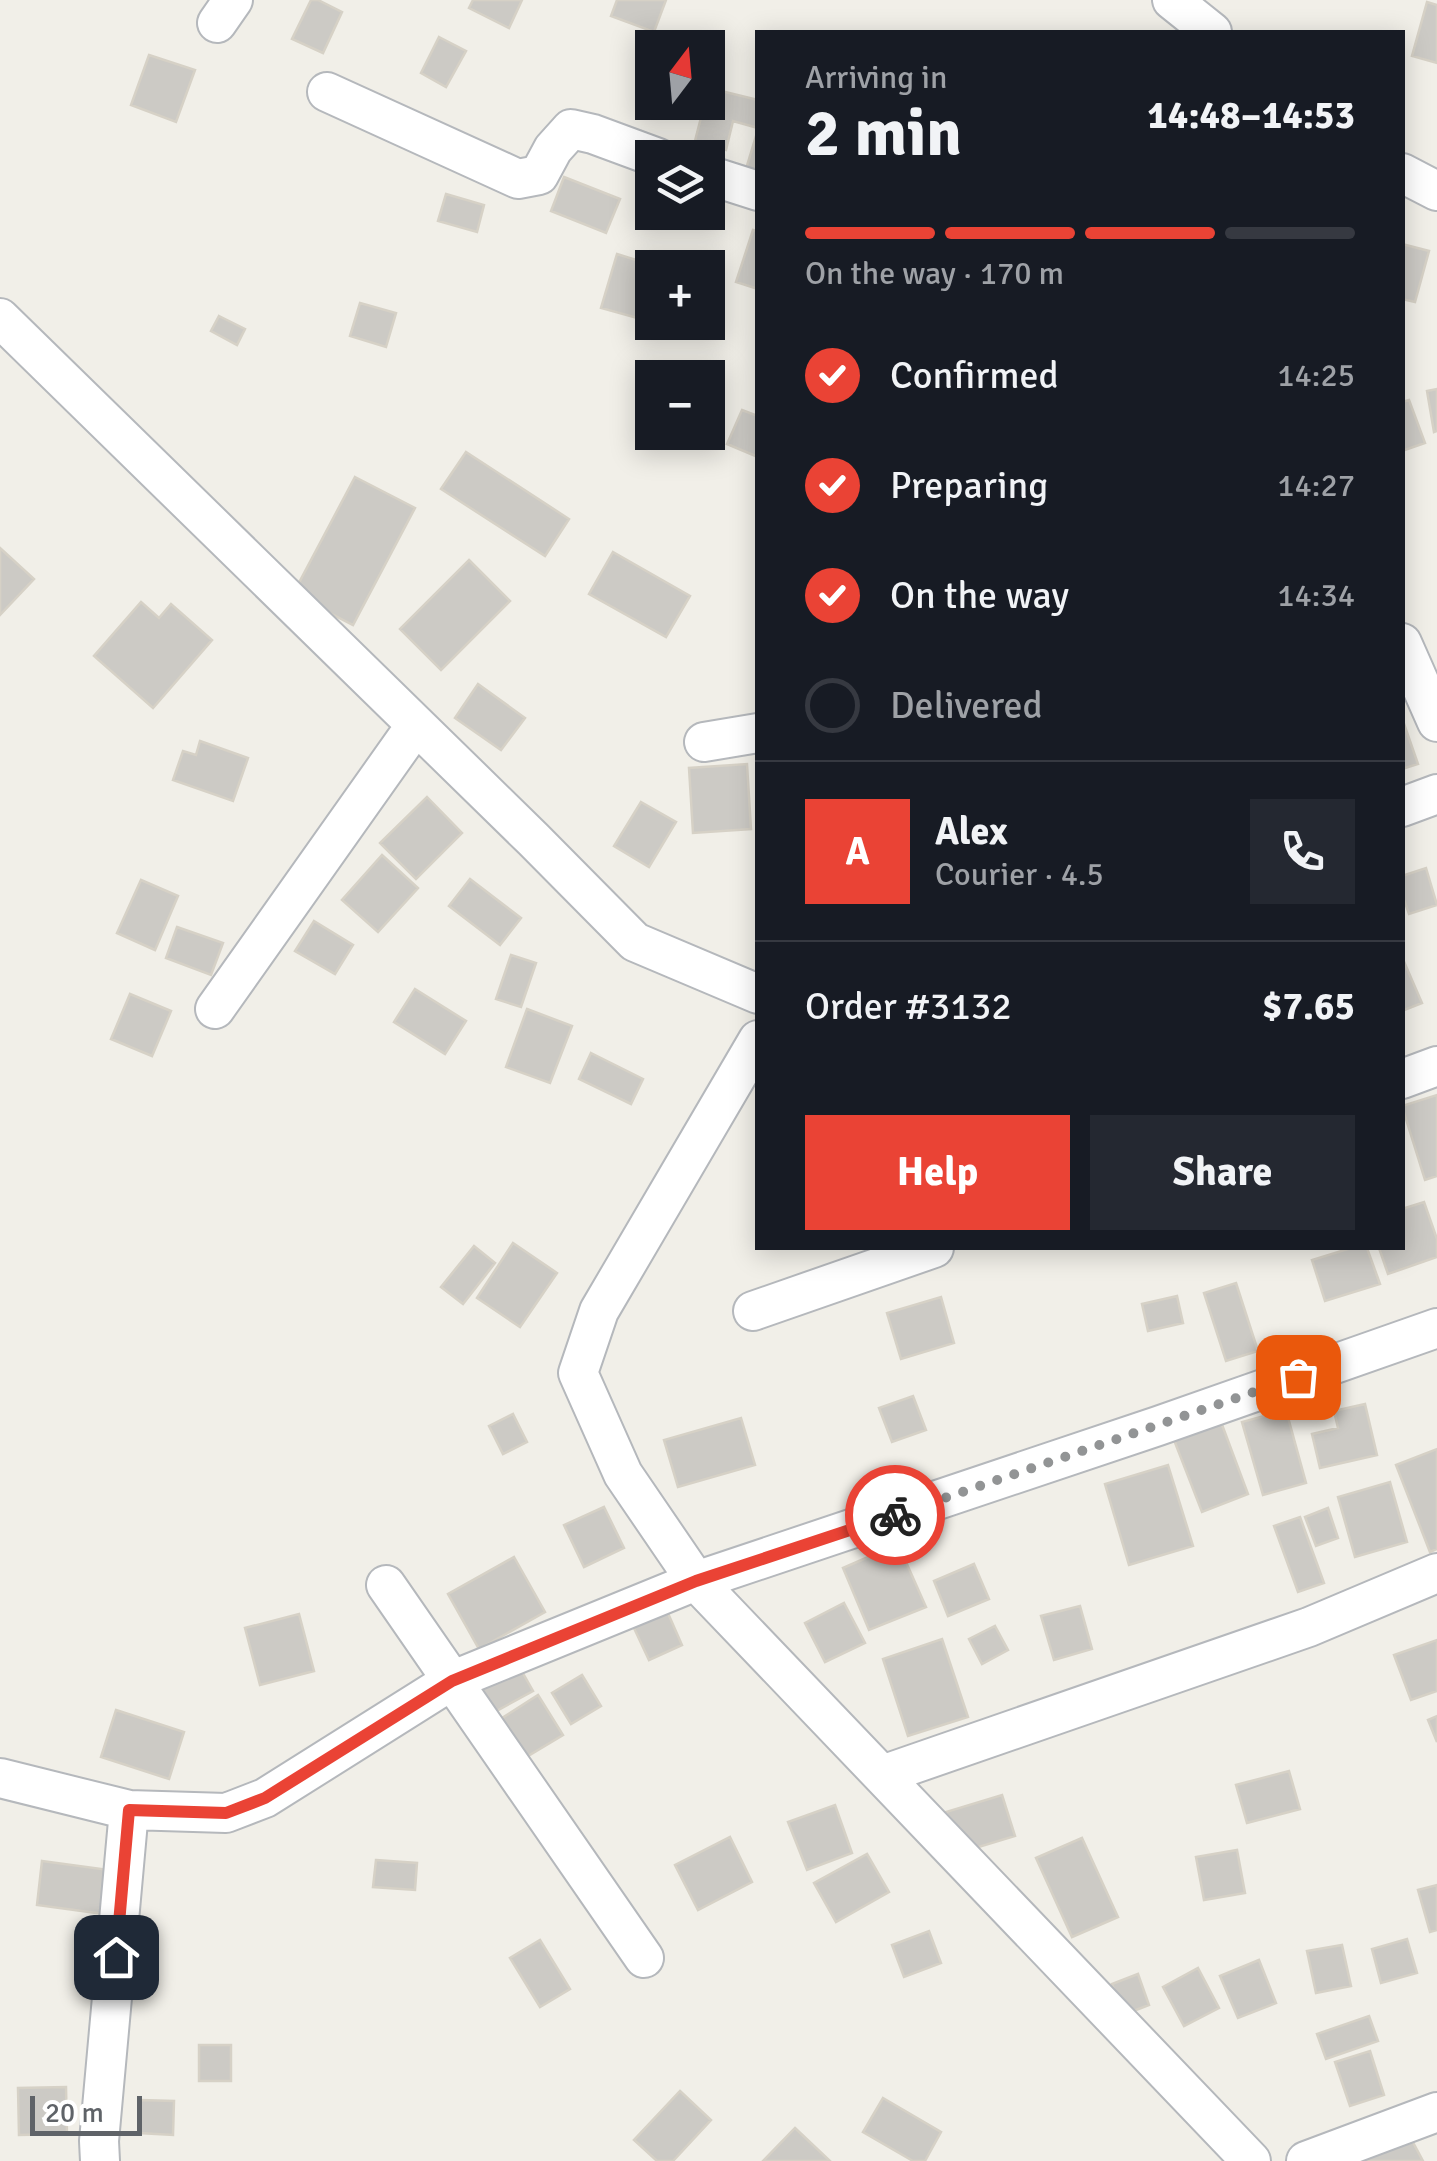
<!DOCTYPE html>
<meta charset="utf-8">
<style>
:root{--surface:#171b24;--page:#242831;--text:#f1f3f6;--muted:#9ea1a6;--line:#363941;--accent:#ea4335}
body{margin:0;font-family:Signika,sans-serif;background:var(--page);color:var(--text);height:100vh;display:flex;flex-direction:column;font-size:38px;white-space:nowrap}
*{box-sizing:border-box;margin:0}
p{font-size:32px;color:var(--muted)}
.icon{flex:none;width:55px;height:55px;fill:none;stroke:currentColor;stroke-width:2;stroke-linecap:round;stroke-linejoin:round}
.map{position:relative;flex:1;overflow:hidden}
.sheet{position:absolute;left:755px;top:30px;width:650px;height:1220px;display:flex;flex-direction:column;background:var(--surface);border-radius:0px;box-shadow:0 5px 25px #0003}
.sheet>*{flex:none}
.needle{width:65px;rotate:16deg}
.buttons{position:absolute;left:635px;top:30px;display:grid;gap:20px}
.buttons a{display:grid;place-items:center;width:90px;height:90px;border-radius:0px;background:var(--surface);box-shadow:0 5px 25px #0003;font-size:50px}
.scale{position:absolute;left:30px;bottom:25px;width:112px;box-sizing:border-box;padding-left:10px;border:5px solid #5f6368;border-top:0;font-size:28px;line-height:35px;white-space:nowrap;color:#5f6368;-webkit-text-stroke:8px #fff;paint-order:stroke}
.pin{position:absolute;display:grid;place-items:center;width:85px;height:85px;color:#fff;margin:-42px;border-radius:20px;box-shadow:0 5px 15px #0006}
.courier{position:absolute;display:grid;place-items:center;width:100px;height:100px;margin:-50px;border:8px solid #ea4335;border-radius:50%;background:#fff;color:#222;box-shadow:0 2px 12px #0007}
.head em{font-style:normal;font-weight:700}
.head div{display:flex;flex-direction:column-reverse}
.head{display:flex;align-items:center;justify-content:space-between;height:170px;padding:0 50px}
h1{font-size:65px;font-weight:700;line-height:75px}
.bar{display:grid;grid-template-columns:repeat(4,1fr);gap:15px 10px;align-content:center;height:120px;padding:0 50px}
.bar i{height:12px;border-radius:8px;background:var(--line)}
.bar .current{background:var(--accent)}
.bar p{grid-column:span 4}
.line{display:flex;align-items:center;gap:25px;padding:0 50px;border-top:2px solid var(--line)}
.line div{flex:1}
.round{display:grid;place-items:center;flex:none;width:105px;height:105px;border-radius:0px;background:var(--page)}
ol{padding:0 50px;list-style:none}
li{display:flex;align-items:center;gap:30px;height:110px}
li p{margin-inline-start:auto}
li .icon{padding:10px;border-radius:50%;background:var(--accent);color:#fff;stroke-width:4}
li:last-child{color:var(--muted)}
li i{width:55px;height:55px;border:5px solid var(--line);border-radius:50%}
.button{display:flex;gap:20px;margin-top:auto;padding:20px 50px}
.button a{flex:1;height:115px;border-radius:0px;background:var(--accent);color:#fff;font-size:40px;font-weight:700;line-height:115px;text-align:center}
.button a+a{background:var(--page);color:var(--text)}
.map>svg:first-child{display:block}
</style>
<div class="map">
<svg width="1437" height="2161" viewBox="0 0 1437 2161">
<rect width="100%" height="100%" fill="#f1efe8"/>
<path fill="#cccac5" stroke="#d6d1c6" stroke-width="2.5" d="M 311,0 L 318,0 L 342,12 L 323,53 L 292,39 Z
M 473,0 L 522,0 L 509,28 L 469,8 Z
M 617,0 L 666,0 L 654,32 L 611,16 Z
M 1427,2 L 1437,5 L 1437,63 L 1412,56 Z
M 439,37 L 466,51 L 446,87 L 421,73 Z
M 149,55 L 195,70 L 176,122 L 131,105 Z
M 709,88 L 758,100 L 758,128 L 733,121 L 726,150 L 695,141 L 705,102 L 708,102 Z
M 756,136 L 758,137 L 758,173 L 746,169 Z
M 564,177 L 620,199 L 606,233 L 551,211 Z
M 446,194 L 484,205 L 477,232 L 438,221 Z
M 753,230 L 758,231 L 758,289 L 736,282 Z
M 1402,244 L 1429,251 L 1415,302 L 1402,299 Z
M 617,254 L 662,268 L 652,268 L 652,322 L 601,308 Z
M 360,303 L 396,313 L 386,347 L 350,336 Z
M 219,316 L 245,329 L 237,345 L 211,331 Z
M 1437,389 L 1437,431 L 1434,432 L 1427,391 Z
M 1409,400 L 1425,443 L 1402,451 L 1402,402 Z
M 742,410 L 758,416 L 758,457 L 727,444 Z
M 466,452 L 569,519 L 545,556 L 441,489 Z
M 355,477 L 415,508 L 353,625 L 293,594 Z
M 0,548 L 34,579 L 0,615 Z
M 613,552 L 690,596 L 666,637 L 589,594 Z
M 469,560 L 510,601 L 441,670 L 400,629 Z
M 141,602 L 159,618 L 171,604 L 212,640 L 153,708 L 94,656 Z
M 478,684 L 525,718 L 501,750 L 455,718 Z
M 1402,718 L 1418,764 L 1402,769 Z
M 200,741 L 248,758 L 233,801 L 173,780 L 183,751 L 196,755 Z
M 747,764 L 751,829 L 693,833 L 689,768 Z
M 427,797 L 462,833 L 416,879 L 380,843 Z
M 641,802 L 676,822 L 649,867 L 614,846 Z
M 382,855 L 418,888 L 378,932 L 342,900 Z
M 1426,868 L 1437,905 L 1409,914 L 1402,894 L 1402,876 Z
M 470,879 L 521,918 L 500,945 L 449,906 Z
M 141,880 L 178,896 L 155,950 L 117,933 Z
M 314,921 L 353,945 L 335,974 L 295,951 Z
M 177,927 L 223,943 L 211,975 L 166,958 Z
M 511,955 L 536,963 L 521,1007 L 496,999 Z
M 1402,957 L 1422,1003 L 1402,1011 Z
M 415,989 L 466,1021 L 445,1054 L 394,1022 Z
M 130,994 L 171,1011 L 152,1056 L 111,1039 Z
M 527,1009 L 572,1026 L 550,1083 L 506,1067 Z
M 591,1053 L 643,1079 L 631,1104 L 579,1079 Z
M 1437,1095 L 1437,1176 L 1425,1180 L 1402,1106 Z
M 1424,1202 L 1437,1239 L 1437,1257 L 1388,1274 L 1379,1248 L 1402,1248 L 1402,1209 Z
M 513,1243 L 557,1273 L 520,1327 L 477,1298 Z
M 474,1246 L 495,1263 L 463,1304 L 441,1287 Z
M 1351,1248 L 1367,1248 L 1380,1284 L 1325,1301 L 1312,1260 Z
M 1236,1283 L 1258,1351 L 1226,1361 L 1204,1293 Z
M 1177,1296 L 1183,1323 L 1148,1331 L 1142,1304 Z
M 941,1297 L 954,1343 L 901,1359 L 887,1313 Z
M 913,1396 L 926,1430 L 892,1442 L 879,1408 Z
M 1365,1404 L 1377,1455 L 1320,1468 L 1312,1434 L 1338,1428 L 1334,1411 Z
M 1286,1410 L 1306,1483 L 1263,1495 L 1242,1422 Z
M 513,1414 L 527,1442 L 503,1454 L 489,1426 Z
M 741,1418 L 755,1465 L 678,1487 L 664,1440 Z
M 1221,1422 L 1248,1494 L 1202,1512 L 1174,1440 Z
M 1437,1449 L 1437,1549 L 1430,1552 L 1396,1465 Z
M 1168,1465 L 1193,1546 L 1129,1565 L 1105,1484 Z
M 1390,1482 L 1407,1542 L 1355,1557 L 1338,1497 Z
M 604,1507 L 624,1548 L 584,1567 L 564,1525 Z
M 1328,1508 L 1338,1538 L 1316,1546 L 1305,1517 Z
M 1300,1517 L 1324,1583 L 1298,1592 L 1274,1526 Z
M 898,1544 L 926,1607 L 869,1630 L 843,1568 Z
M 514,1557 L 545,1612 L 479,1649 L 448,1594 Z
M 974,1564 L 989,1599 L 948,1616 L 934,1581 Z
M 844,1603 L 865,1643 L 825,1662 L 805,1623 Z
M 1080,1606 L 1092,1649 L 1054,1660 L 1041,1616 Z
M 667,1611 L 682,1645 L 649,1660 L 633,1626 Z
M 299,1614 L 314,1671 L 260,1685 L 245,1628 Z
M 995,1626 L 1008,1650 L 982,1664 L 969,1639 Z
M 942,1639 L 968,1717 L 908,1736 L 883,1659 Z
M 1437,1640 L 1437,1691 L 1411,1700 L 1394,1655 Z
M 520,1668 L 533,1691 L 491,1714 L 477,1691 Z
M 582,1675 L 601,1706 L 571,1724 L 552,1693 Z
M 538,1695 L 563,1735 L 523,1759 L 499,1720 Z
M 116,1710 L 184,1732 L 169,1779 L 101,1757 Z
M 1437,1716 L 1437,1742 L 1428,1720 Z
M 1289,1771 L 1300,1809 L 1247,1823 L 1236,1785 Z
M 1002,1795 L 1015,1836 L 959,1853 L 946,1812 Z
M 835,1805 L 852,1853 L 807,1870 L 788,1822 Z
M 730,1837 L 752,1882 L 698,1910 L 675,1865 Z
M 1082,1838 L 1118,1917 L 1072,1937 L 1036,1858 Z
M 1237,1850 L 1245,1893 L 1204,1900 L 1196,1857 Z
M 867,1854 L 889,1892 L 836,1922 L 814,1883 Z
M 376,1860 L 417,1863 L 415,1890 L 373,1887 Z
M 42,1861 L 109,1870 L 104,1914 L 37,1905 Z
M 1437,1885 L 1437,1930 L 1430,1932 L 1418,1890 Z
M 929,1931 L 941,1963 L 904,1977 L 892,1945 Z
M 1407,1939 L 1417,1973 L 1381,1983 L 1372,1949 Z
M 540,1940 L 570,1989 L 540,2007 L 510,1958 Z
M 1342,1945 L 1351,1986 L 1316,1993 L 1307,1951 Z
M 1259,1960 L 1276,2003 L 1238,2018 L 1220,1976 Z
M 1198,1968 L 1219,2008 L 1184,2026 L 1163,1987 Z
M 1138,1974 L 1149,2005 L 1123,2015 L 1112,1984 Z
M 1369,2016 L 1378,2041 L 1326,2059 L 1317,2034 Z
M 199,2045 L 231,2045 L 231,2081 L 199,2081 Z
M 1370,2051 L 1384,2095 L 1350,2106 L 1335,2062 Z
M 66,2087 L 67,2134 L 19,2135 L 18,2088 Z
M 680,2091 L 711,2120 L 673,2161 L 657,2161 L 634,2140 Z
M 883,2098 L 941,2132 L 925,2161 L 913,2161 L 863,2132 Z
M 140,2100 L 174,2101 L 173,2135 L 139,2133 Z
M 795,2128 L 830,2161 L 763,2161 Z
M 1408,2133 L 1423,2161 L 1355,2161 Z"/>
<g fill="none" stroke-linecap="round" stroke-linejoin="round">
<g stroke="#b5b8bc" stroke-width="42">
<path id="minor" d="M 1172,0 L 1212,32
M 217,23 L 233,0
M 327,92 L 518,179 L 539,175 L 553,149 L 571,129 L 593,134 L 658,158
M 1402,173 L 1437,191
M 708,175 L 758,191
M 0,318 L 533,839 L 635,942 L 758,994
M 1402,643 L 1437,722
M 704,742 L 758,733
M 1402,807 L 1437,794
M 215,1009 L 416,725
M 758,1040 L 599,1311 L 578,1373 L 623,1474 L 696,1581 L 1251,2161
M 1402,1079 L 1437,1066
M 753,1311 L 934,1248
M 386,1585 L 644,1958
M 882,1775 L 1309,1627 L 1437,1573
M 0,1778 L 129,1810 L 226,1813 L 265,1798 L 451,1681 L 696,1581 L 1158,1426 L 1437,1328
M 100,2161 L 99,2141 L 129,1810
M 1306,2161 L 1437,2112"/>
</g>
<use href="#minor" stroke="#fff" stroke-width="38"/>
</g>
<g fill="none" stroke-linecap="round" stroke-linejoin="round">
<path stroke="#929495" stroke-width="10" stroke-dasharray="0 18" d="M 895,1515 L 1298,1377"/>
<path stroke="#ea4335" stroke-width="12" d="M 116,1957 L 129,1810 L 226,1813 L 265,1798 L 452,1681 L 696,1581 L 895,1515"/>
</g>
</svg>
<div class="buttons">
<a><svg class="needle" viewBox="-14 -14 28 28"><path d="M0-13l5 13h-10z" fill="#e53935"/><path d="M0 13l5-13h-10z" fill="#9ea1a6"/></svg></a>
<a><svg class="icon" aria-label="layers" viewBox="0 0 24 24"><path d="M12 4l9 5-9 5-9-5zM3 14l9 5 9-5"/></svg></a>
<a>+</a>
<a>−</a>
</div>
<div class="scale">20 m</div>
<div class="pin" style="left:1298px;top:1377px;background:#ea580c"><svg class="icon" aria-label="bag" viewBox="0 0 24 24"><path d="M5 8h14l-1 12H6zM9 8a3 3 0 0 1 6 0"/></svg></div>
<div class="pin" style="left:116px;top:1957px;background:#1f2937"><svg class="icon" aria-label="home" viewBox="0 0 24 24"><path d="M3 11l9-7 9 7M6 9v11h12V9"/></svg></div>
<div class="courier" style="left:895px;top:1515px"><svg class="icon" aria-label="bike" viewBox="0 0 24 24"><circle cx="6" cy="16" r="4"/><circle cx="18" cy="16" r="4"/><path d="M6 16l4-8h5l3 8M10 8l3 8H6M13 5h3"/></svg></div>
<section class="sheet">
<div class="head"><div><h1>2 min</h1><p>Arriving in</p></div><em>14:48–14:53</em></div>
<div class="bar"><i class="current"></i><i class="current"></i><i class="current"></i><i></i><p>On the way · 170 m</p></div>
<ol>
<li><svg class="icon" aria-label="check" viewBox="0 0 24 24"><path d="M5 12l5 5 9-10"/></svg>Confirmed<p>14:25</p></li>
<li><svg class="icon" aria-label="check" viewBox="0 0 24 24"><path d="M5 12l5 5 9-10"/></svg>Preparing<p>14:27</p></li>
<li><svg class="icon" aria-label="check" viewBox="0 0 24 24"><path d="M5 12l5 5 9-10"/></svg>On the way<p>14:34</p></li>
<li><i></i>Delivered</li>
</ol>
<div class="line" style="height:180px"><b class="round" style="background:var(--accent);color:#fff">A</b><div><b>Alex</b><p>Courier · 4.5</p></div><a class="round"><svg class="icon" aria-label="phone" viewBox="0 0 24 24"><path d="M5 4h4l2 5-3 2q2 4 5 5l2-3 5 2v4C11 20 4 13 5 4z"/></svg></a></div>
<div class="line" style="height:130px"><div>Order #3132</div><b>$7.65</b></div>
<div class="button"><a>Help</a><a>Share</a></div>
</section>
</div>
